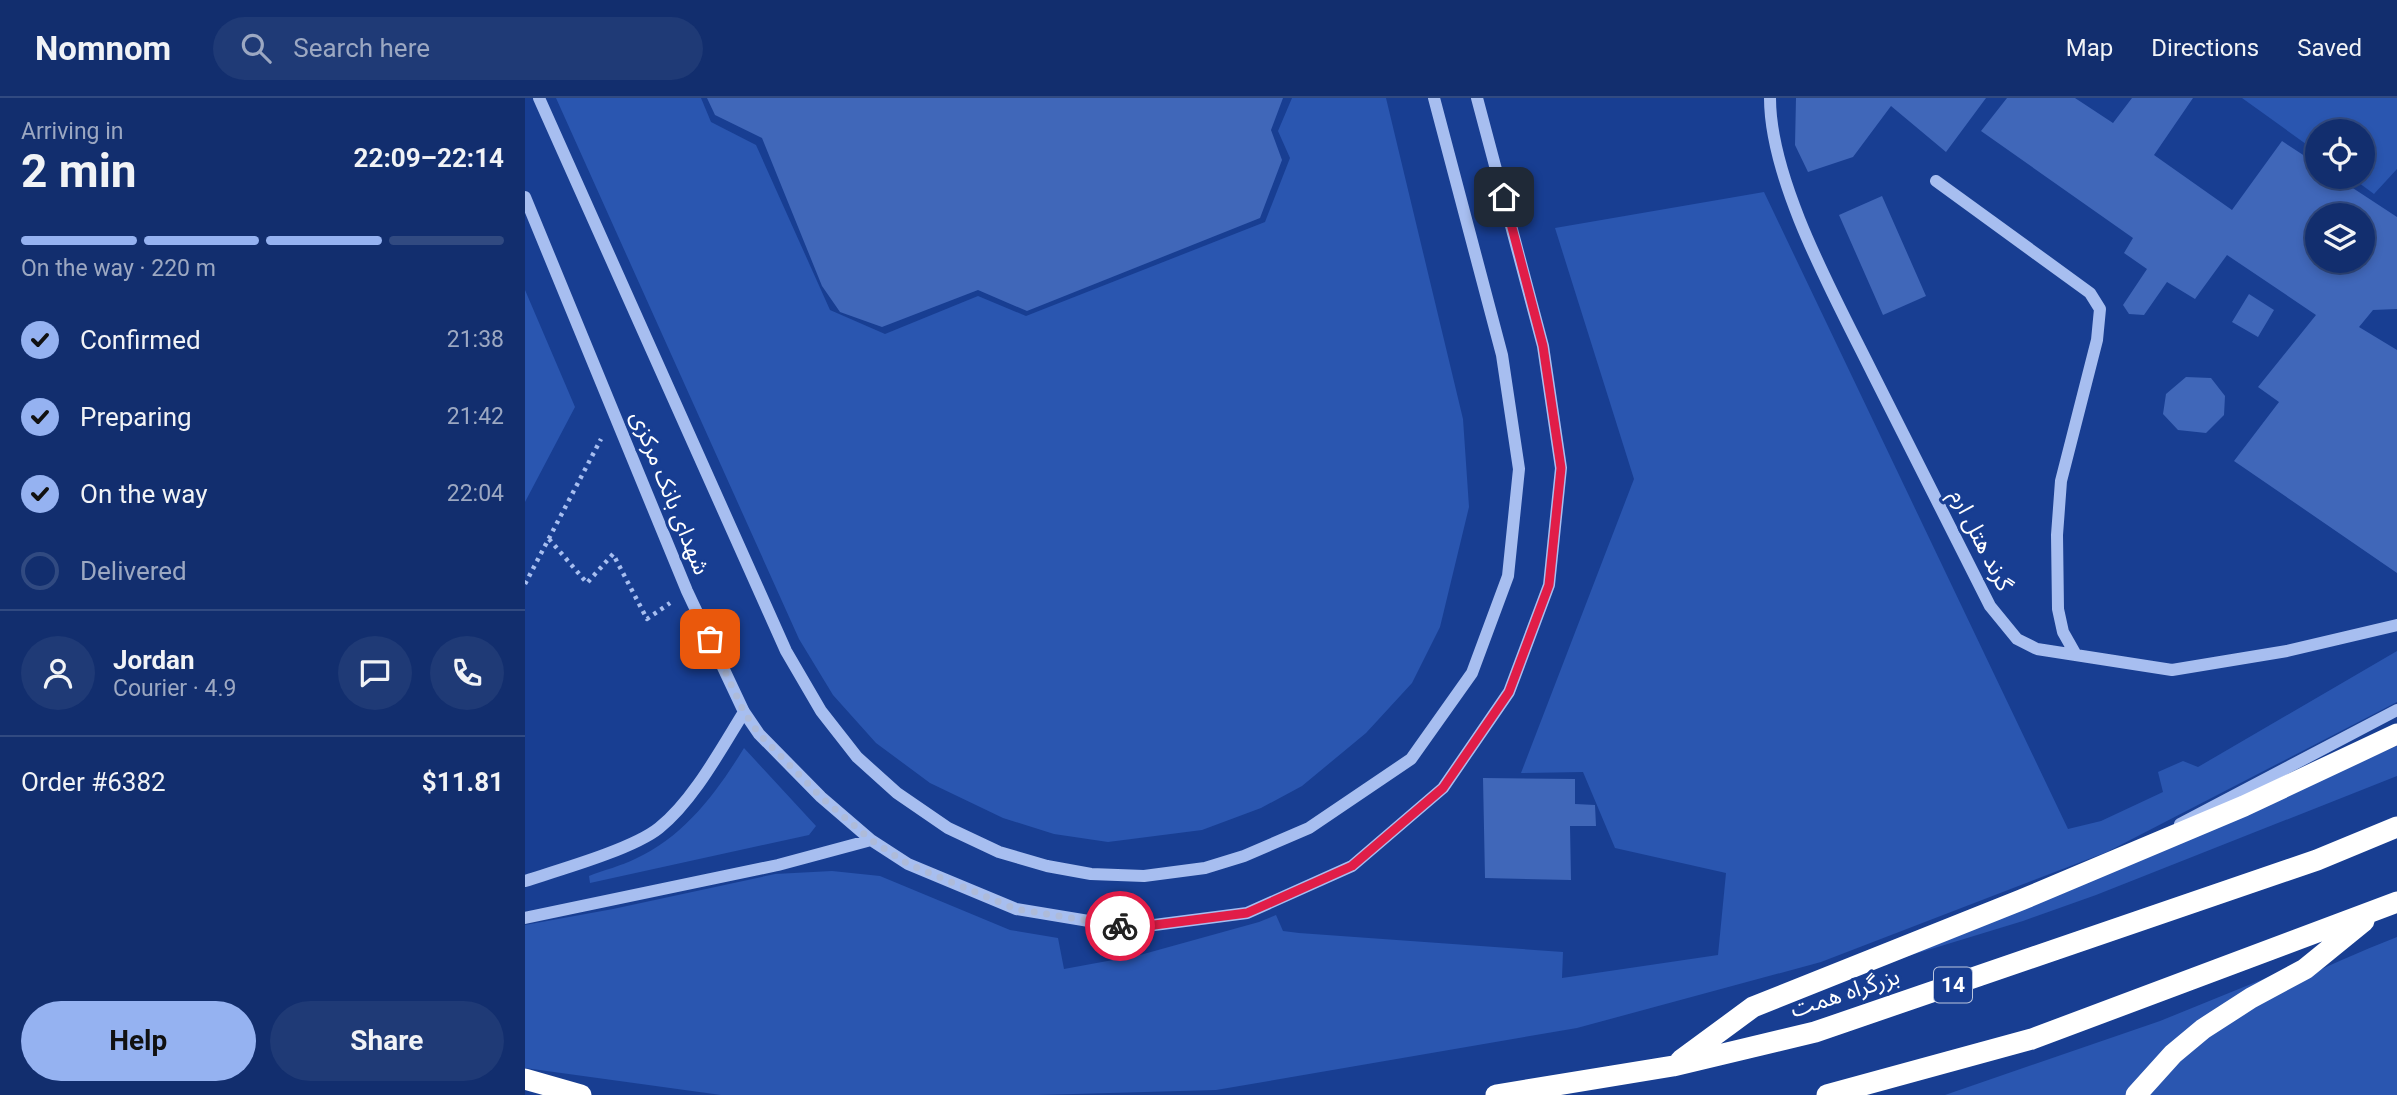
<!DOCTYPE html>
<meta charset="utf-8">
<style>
:root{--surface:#122e6e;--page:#1f3a76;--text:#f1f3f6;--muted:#9ca8c2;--line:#314a81;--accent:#95b2f1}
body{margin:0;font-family:Roboto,"Noto Sans Arabic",sans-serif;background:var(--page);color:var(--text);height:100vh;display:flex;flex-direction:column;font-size:26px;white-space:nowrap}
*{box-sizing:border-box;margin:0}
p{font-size:23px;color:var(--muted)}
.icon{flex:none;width:38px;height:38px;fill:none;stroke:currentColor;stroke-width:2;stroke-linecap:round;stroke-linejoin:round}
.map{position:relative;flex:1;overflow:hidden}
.drawer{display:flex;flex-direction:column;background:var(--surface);width:525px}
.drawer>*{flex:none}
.controls{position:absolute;left:1780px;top:21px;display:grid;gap:14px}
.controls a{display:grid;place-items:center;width:70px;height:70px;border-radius:50%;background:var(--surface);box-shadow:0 4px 10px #0003,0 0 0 2px var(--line);font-size:35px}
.pin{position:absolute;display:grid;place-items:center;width:60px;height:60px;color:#fff;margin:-30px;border-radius:14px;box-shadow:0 4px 10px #0006}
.courier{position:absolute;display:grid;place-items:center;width:70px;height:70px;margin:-35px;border:5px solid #e11d48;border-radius:50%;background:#fff;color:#222;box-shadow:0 2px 9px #0007}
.head em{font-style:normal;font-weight:700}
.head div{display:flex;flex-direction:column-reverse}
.head{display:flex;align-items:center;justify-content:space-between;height:119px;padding:0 21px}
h1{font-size:46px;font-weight:700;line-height:52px}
.bar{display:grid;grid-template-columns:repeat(4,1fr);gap:10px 7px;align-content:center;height:84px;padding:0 21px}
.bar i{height:9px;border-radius:5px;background:var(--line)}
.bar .current{background:var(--accent)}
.bar p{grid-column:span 4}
.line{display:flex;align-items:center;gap:18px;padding:0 21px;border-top:2px solid var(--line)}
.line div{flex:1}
.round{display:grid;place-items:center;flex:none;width:74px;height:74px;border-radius:37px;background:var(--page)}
ol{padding:0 21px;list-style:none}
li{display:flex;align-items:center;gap:21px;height:77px}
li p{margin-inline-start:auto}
li .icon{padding:7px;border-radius:50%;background:var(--accent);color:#111;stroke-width:4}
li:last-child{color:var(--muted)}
li i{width:38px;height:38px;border:4px solid var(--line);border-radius:50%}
.primary-button{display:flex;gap:14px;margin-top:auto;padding:14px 21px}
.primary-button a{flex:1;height:80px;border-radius:42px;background:var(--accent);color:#111;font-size:28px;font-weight:700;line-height:80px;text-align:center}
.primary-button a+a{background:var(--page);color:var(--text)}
header{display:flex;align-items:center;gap:42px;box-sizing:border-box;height:98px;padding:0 35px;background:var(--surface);border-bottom:2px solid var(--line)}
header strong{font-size:33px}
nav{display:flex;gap:38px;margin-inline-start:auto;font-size:24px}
.search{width:490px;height:63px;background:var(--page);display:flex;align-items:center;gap:18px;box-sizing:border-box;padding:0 24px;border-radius:38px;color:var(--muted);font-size:26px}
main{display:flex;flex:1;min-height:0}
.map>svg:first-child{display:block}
</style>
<header>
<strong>Nomnom</strong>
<div class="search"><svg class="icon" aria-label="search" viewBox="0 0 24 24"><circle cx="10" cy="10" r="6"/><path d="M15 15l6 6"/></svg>Search here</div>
<nav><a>Map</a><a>Directions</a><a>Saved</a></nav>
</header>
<main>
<section class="drawer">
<div class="head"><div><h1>2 min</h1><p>Arriving in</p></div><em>22:09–22:14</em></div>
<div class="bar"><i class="current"></i><i class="current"></i><i class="current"></i><i></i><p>On the way · 220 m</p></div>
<ol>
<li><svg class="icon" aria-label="check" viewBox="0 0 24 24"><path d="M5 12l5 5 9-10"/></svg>Confirmed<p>21:38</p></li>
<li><svg class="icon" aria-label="check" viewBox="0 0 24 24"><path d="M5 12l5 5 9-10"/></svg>Preparing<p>21:42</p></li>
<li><svg class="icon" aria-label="check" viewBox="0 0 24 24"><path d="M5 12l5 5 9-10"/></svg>On the way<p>22:04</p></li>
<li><i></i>Delivered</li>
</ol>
<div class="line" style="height:126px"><a class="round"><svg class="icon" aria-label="person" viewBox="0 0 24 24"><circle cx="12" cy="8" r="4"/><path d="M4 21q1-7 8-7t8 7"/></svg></a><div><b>Jordan</b><p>Courier · 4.9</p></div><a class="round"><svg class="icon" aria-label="chat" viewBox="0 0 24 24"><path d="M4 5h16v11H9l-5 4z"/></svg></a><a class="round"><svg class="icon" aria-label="phone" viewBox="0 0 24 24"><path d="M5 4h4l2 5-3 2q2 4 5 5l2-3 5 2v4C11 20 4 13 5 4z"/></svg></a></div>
<div class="line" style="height:91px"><div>Order #6382</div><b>$11.81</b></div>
<div class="primary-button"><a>Help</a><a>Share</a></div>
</section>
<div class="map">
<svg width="1872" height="997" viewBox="0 0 1872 997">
<rect width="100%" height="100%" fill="#183e92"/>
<path fill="#2a56b0" d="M 31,0 L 176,0 L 186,24 L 231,47 L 305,212 L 360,236 L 453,198 L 501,218 L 740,124 L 765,60 L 753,33 L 767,0 L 861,0 L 938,321 L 944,409 L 915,529 L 887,585 L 841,635 L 777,688 L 736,710 L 677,732 L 583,744 L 529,736 L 478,720 L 405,685 L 351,645 L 308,597 L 274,541 Z
M 1717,0 L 1872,0 L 1872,71 L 1849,96 L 1826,79 L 1838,79 L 1838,33 L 1792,33 L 1792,54 Z
M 1239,94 L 1543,731 L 1576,723 L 1638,694 L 1633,674 L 1658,663 L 1673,669 L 1872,553 L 1872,604 L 1582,754 L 1296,864 L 1052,930 L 691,992 L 514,997 L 196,997 L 0,970 L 0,827 L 88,811 L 250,776 L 307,773 L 355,778 L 485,832 L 533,840 L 539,871 L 615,857 L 734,824 L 751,817 L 758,833 L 774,835 L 1038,854 L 1037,880 L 1193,857 L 1201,775 L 1090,750 L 1058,674 L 996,675 L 1109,381 L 1030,130 Z
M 0,192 L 50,309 L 0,404 Z
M 1872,648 L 1872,678 L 1571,797 L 1498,823 L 1370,862 Z
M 219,650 L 291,728 L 284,737 L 65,785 L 64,778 C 79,772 96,768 110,761 C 159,739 192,694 219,650 Z
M 1872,839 L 1872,997 L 1623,997 C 1682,919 1784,874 1872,839 Z
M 1763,871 L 1638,953 L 1600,997 L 1420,997 L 1635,923 Z"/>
<path fill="#4067b9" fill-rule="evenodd" d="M 182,0 L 758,0 L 746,32 L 757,62 L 735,120 L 502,213 L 453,192 L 357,229 L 315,214 L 297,188 L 237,40 L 190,17 Z
M 1271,0 L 1461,0 L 1421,54 L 1366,8 L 1328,59 L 1283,74 L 1270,47 Z
M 1482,0 L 1550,0 L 1588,25 L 1607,0 L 1668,0 L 1629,57 L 1707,112 L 1757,43 L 1792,66 L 1792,79 L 1811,79 L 1872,119 L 1872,211 L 1848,212 L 1834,229 L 1872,252 L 1872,475 L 1709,363 L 1754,304 L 1733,289 L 1791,217 L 1702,157 L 1670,201 L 1642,184 L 1619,217 L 1604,216 L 1598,207 L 1622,171 L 1599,155 L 1608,140 L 1456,33 ZM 1792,117 L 1838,117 L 1838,163 L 1792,163 Z
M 1357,98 L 1401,198 L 1358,217 L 1314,117 Z
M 1724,196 L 1749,212 L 1733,239 L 1707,224 Z
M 1661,279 L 1686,280 L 1700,298 L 1699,317 L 1681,335 L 1653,332 L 1638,316 L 1641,296 Z
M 958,680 L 1050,681 L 1050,706 L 1070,707 L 1071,728 L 1045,728 L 1046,782 L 960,780 Z"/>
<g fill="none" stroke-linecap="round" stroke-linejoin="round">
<path stroke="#a7bef0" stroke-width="4.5" stroke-dasharray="3.5 5" stroke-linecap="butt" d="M 24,441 L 62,485 L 88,456 L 122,521 L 145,505
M 0,486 L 76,341"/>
<path stroke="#a7bef0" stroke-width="12" d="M 14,0 L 261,553 L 296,613 L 332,659 L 372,695 L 423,730 L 474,754 L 522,768 L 566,776 L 619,778 L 680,770 L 719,758 L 784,730 L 886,661 L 947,575 L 983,478 L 994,371 L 977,257 L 909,0
M 1245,0 C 1245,84 1311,201 1348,276 C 1387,353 1426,431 1465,508 L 1492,541 L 1512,551 L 1647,572 L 1762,553 L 1872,527
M 1411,83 L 1565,195 L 1575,211 L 1572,242 L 1536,383 L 1532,437 L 1533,511 L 1538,534 L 1551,557
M 0,99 L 162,493 L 219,614 L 234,636 L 296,699 L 346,742 L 383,766 L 491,811 L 606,830 L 722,815 L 827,768 L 918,690 L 984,594 L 1024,487 L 1036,370 L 1018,248 L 952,0
M 1655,726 L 1872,612
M 0,783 C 34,772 108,751 134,730 C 168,703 196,651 219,614
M 0,820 L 253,767 L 346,742"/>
<path stroke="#fff" stroke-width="21" d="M 1156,962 L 1228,909 L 1496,802 L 1719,708 L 1872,636
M 0,981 L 56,997
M 971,997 L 1148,968 L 1290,934 L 1792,762 L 1872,729
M 1302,997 L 1507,941 L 1872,804
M 1611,997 L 1648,956 L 1678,931 L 1726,900 L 1780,871 L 1839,823"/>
</g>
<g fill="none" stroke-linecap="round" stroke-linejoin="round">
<path stroke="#aebbd9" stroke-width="7" stroke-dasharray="0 12.6" d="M 185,541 L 219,614 L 234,636 L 296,699 L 346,742 L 383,766 L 491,811 L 595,828"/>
<path stroke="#e11d48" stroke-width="9" d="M 595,828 L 606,830 L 722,815 L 827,768 L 918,690 L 984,594 L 1024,487 L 1036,370 L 1018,248 L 979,99"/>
</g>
<g text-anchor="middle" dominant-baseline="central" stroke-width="6" stroke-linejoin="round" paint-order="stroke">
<rect fill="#183e92" stroke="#bac5de" stroke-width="2" x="1409" y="869.5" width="38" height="35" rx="5"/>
<g font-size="21" font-weight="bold" fill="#fff">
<text x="1428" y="887">14</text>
</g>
<g font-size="23" fill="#fff" stroke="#183e92">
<text transform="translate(145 395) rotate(68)">شهدای بانک مرکزی</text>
<text transform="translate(1456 442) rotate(63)">گرند هتل ارم</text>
<text transform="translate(1320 895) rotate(-18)">بزرگراه همت</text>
</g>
</g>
</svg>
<div class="controls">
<a><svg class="icon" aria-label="locate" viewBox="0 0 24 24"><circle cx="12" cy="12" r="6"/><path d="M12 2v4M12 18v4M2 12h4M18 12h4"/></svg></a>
<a><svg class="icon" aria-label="layers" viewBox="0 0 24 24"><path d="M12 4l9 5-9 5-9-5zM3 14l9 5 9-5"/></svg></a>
</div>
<div class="pin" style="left:185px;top:541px;background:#ea580c"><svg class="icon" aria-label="bag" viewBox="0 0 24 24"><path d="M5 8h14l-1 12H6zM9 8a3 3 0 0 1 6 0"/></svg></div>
<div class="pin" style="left:979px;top:99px;background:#1f2937"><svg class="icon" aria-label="home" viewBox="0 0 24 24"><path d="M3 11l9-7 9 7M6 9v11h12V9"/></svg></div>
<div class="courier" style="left:595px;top:828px"><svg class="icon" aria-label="bike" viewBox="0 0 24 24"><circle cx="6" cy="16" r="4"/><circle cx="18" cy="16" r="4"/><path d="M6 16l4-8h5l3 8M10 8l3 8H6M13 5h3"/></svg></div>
</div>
</main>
